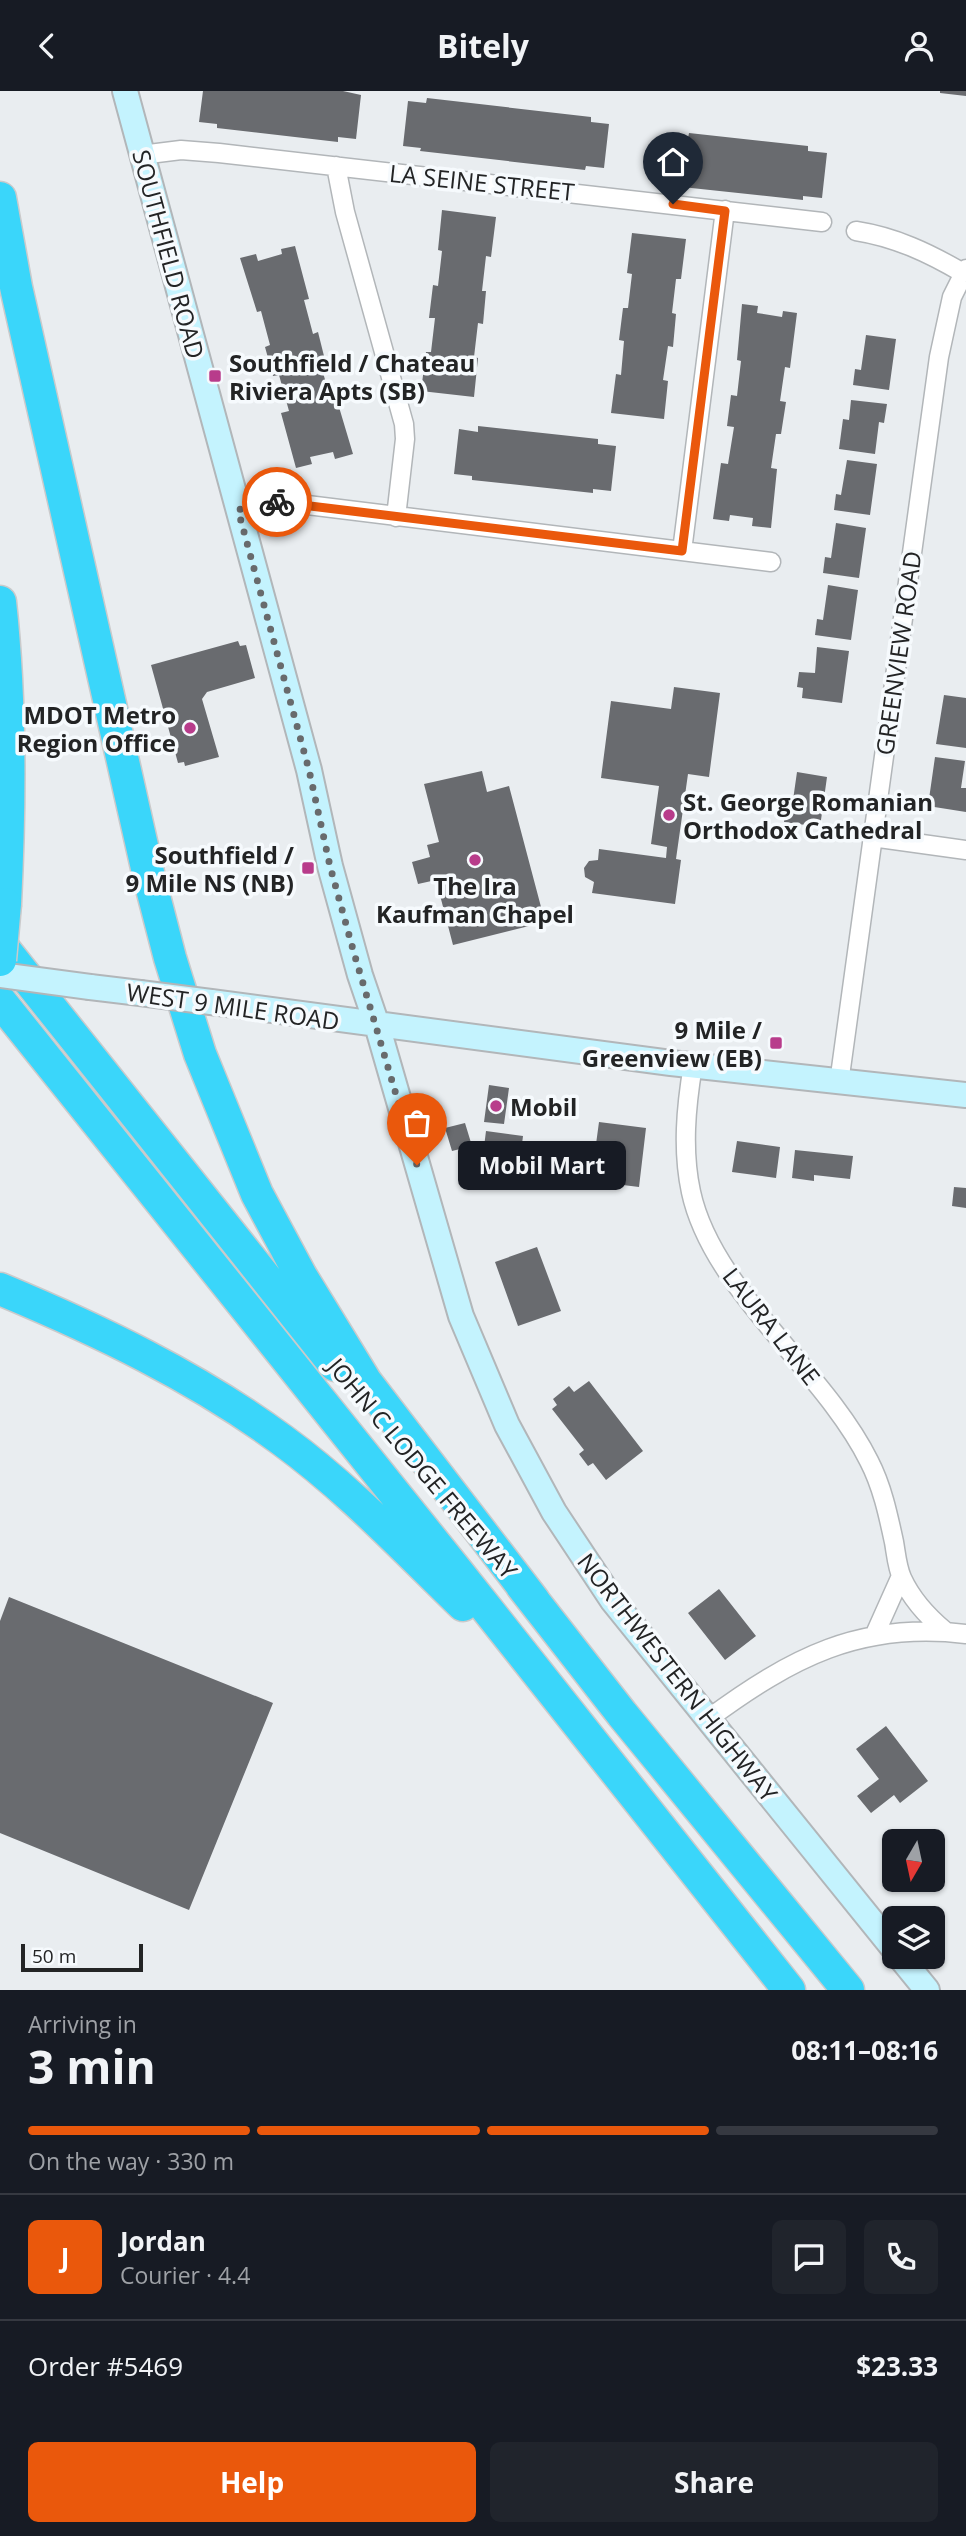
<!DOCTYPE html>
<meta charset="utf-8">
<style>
:root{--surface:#171b24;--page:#20242c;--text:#f1f3f6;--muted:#9ea1a6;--line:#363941;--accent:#ea580c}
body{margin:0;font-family:"Open Sans",sans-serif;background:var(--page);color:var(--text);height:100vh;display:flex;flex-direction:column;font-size:26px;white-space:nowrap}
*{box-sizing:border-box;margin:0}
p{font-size:23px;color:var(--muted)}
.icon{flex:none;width:38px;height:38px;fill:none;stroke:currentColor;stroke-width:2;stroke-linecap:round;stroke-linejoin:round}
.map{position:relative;height:1899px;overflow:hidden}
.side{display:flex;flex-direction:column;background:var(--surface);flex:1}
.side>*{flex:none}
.needle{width:46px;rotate:189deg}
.fabs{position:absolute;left:882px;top:1738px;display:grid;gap:14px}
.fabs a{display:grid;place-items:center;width:63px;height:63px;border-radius:10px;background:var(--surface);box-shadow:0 2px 5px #0004;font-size:35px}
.scale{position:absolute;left:21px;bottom:18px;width:122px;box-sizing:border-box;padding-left:7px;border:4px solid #232425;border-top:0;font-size:19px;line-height:24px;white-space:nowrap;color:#232425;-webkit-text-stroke:5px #f6fafd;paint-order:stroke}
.pin{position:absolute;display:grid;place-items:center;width:60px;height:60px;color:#fff;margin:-72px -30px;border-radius:50% 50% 50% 0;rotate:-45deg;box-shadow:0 0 7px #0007}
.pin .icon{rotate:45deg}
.courier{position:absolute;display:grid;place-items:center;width:70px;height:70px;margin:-35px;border:5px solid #ea580c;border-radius:50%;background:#fff;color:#222;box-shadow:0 2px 9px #0007}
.bubble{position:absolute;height:49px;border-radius:10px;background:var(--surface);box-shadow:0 2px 5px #0004;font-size:23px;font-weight:700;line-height:49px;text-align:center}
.head em{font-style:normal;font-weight:700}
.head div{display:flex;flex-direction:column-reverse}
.head{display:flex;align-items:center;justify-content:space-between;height:119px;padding:0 28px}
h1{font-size:46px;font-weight:700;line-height:52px}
.bar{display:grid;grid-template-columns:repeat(4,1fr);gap:10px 7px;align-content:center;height:84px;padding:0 28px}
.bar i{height:9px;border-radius:5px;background:var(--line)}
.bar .current{background:var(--accent)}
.bar p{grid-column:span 4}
.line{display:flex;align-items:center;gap:18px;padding:0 28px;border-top:2px solid var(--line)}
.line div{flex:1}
.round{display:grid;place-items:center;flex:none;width:74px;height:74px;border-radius:10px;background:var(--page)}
.primary-button{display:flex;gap:14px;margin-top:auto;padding:14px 28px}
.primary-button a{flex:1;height:80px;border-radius:10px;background:var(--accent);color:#fff;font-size:28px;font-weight:700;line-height:80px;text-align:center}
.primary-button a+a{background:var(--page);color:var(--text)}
header{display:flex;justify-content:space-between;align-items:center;height:91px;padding:0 28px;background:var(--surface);font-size:32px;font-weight:700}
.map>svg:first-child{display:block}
</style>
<header><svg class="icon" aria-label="back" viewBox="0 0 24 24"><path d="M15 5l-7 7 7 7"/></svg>Bitely<svg class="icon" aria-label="person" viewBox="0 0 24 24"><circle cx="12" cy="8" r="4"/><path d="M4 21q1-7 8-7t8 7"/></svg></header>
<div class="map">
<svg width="966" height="1899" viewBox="0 0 966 1899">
<rect width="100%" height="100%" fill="#e9edf0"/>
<path fill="#696b6f" d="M 203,0 L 343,0 L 361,4 L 356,48 L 338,46 L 338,51 L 217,37 L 217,33 L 199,31 Z
M 940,0 L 966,0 L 966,5 L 940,2 Z
M 427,7 L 591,26 L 591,31 L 609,33 L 604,77 L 586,75 L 585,79 L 420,60 L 421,57 L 403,55 L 408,10 L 426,12 Z
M 689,42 L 808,55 L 808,60 L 827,62 L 822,107 L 803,105 L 803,109 L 682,96 L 683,92 L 664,90 L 669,45 L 688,47 Z
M 442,119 L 496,126 L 491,166 L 486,165 L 482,200 L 486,200 L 483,233 L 478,232 L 474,266 L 478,267 L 474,306 L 421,300 L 426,261 L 431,261 L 435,227 L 429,227 L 433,194 L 438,195 L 442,160 L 438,159 Z
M 632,142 L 686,148 L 681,188 L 676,188 L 672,222 L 676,223 L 673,256 L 668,255 L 663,289 L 668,290 L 664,328 L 611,322 L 616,283 L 621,284 L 624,250 L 619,249 L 623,217 L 628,217 L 632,183 L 627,182 Z
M 295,155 L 309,208 L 304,209 L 313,243 L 318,241 L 326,273 L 321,274 L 330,307 L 336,306 L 353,363 L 335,368 L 333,361 L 310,366 L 312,373 L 296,377 L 281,322 L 289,320 L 279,284 L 273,285 L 265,256 L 270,254 L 261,220 L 257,221 L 240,167 L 256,163 L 258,170 L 282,163 L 281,158 Z
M 742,213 L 758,215 L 757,222 L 782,226 L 783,220 L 797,222 L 790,277 L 785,276 L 780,310 L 786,311 L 781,343 L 776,343 L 771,377 L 777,378 L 771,437 L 752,435 L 753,427 L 730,424 L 729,430 L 713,428 L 721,372 L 728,373 L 734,336 L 727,335 L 731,304 L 737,305 L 741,270 L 737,269 Z
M 866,244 L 896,248 L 889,299 L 853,294 L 855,278 L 861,279 Z
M 851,309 L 887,313 L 884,332 L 879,331 L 875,363 L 839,358 L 843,328 L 849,329 Z
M 478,335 L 598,348 L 598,353 L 616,355 L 611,400 L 593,398 L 593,402 L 472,389 L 472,385 L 454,383 L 459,338 L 478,341 Z
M 847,369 L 877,373 L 870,424 L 834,419 L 836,403 L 841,404 Z
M 836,432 L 866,437 L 859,487 L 823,482 L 825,466 L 831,467 Z
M 828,494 L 858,499 L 851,549 L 815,544 L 817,528 L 823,529 Z
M 238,550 L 240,555 L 246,554 L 255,587 L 207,601 L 202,608 L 219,666 L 185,675 L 184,671 L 178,672 L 151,574 Z
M 817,556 L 849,560 L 842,612 L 802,607 L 803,597 L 797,596 L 799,581 L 815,582 Z
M 674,596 L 720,602 L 709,686 L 688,683 L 676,768 L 681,769 L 675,813 L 592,802 L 594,791 L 585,786 L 584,777 L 589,770 L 598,769 L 599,758 L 666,767 L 667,756 L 651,753 L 659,695 L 601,687 L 611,610 L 671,618 Z
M 944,604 L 966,607 L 966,657 L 936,653 Z
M 935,666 L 965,670 L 961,697 L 966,697 L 966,721 L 928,715 Z
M 482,680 L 487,701 L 509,695 L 545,831 L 453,854 L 436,789 L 418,793 L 412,771 L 430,766 L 427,754 L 439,751 L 424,693 Z
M 797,681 L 827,686 L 820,736 L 784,731 L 786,715 L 792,716 Z
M 489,994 L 509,997 L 504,1033 L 484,1031 Z
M 599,1031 L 646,1037 L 639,1096 L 591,1090 Z
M 465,1032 L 472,1055 L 452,1060 L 445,1037 Z
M 486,1040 L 523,1045 L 520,1069 L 483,1064 Z
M 737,1050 L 780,1056 L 776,1087 L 732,1081 Z
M 795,1059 L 853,1065 L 850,1088 L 814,1084 L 814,1090 L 792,1087 Z
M 954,1096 L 966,1097 L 966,1117 L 952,1115 Z
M 537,1156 L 561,1220 L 518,1235 L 495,1171 Z
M 589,1290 L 643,1360 L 606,1389 L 593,1372 L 588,1375 L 579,1363 L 584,1359 L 552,1318 L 557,1314 L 553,1308 L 569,1295 L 574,1301 Z
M 719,1498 L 756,1545 L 725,1569 L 688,1522 Z
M 9,1506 L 273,1612 L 189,1819 L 0,1742 L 0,1530 Z
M 886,1635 L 928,1690 L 900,1712 L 894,1704 L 871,1722 L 857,1705 L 879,1688 L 856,1658 Z"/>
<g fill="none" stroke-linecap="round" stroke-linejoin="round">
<g stroke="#b2b6b9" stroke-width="21">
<path id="minor" d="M 141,64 L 181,59 L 219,62 L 822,131
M 336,75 L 345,121 L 404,333 L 405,348 L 396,426
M 856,140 C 895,146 929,162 963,182
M 238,419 L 261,412 L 283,411 L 771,471
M 682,460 L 725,119
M 872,746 L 966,759
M 693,974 C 686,1016 682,1059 691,1101 C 712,1199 824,1279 869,1370 C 882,1395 888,1423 894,1451 C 896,1462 897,1476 902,1487 C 912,1509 927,1525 945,1540
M 839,992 L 939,266 L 952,206 L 966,178
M 875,1543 L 901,1485
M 708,1628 C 791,1567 860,1530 966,1543"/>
</g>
<g stroke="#b2b6b9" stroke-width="28">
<path id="secondary" d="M 125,0 L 309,679 L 330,775 L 360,884 L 377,934 L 461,1225 L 507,1334 L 554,1421 L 613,1510 L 894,1858
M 90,896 L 140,902
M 211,911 L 671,972 L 966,1004
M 900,1866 L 927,1899"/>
</g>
<g stroke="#cacacb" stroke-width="35">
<path id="motorway" d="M 0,107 L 16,196 L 149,786 L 170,867 L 200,963 L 257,1103 L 301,1185 L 366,1291 L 534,1510
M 0,511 C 11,611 10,713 5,813
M 0,853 L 335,1274
M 0,910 L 456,1479 L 789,1899
M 0,1198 C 98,1239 195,1285 282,1349 C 348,1397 404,1457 463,1514
M 522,1495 L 622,1623 L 848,1899"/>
</g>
<use href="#minor" stroke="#fff" stroke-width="18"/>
<use href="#secondary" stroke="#c4f3fe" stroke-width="24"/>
<use href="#motorway" stroke="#3ad6fa" stroke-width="32"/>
<g stroke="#b2b6b9" stroke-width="28" stroke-linecap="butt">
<path id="secondary-bridge" d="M 0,884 L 90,896
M 140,902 L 211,911"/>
</g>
<g stroke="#cacacb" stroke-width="35" stroke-linecap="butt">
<path id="motorway-bridge" d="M 0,869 L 5,813"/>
</g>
<use href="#secondary-bridge" stroke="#c4f3fe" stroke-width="24"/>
<use href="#motorway-bridge" stroke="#3ad6fa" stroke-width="32"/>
</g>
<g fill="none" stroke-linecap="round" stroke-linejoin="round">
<path stroke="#686a6c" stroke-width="7" stroke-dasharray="0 12.6" d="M 277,411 L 261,412 L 238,419 L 309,679 L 330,775 L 354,862 L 417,1074"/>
<path stroke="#ea580c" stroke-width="9" d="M 277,411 L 682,460 L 725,120 L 673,113"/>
</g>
<g fill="#b83c8b" stroke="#f6fafd" stroke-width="2.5">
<rect x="208" y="278" width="14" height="14" rx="3.5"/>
<circle cx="190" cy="637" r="7"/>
<circle cx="669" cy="724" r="7"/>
<circle cx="475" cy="769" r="7"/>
<rect x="301" y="770" width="14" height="14" rx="3.5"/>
<rect x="769" y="945" width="14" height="14" rx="3.5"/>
<circle cx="496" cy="1015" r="7"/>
</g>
<g text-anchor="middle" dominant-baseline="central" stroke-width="7" stroke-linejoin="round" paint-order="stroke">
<g font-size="24" fill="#232425" stroke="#f6fafd">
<text transform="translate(482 91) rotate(6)">LA SEINE STREET</text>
<text transform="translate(169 163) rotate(75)">SOUTHFIELD ROAD</text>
<text transform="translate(898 562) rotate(-82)">GREENVIEW ROAD</text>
<text transform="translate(233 915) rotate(8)">WEST 9 MILE ROAD</text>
<text transform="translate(772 1235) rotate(52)">LAURA LANE</text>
<text transform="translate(423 1377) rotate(50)">JOHN C LODGE FREEWAY</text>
<text transform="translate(678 1586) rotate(52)">NORTHWESTERN HIGHWAY</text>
</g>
<g font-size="24" font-weight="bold" fill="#232425" stroke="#f6fafd" text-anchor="start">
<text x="229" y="271">Southfield / Chateau<tspan x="229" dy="28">Riviera Apts (SB)</tspan></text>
<text x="176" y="623" text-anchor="end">MDOT Metro<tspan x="176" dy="28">Region Office</tspan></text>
<text x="683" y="710">St. George Romanian<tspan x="683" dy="28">Orthodox Cathedral</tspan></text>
<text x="294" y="763" text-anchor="end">Southfield /<tspan x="294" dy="28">9 Mile NS (NB)</tspan></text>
<text x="475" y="794" text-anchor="middle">The Ira<tspan x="475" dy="28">Kaufman Chapel</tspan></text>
<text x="762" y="938" text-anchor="end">9 Mile /<tspan x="762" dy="28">Greenview (EB)</tspan></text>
<text x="510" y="1015">Mobil</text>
</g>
</g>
</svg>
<div class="fabs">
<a><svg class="needle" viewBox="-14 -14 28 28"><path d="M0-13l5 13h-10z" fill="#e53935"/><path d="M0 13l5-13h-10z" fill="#9ea1a6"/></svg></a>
<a><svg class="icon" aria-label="layers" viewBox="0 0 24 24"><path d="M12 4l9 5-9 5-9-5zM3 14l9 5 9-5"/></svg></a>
</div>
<div class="scale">50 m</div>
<div class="pin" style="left:417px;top:1074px;background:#ea580c"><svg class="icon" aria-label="bag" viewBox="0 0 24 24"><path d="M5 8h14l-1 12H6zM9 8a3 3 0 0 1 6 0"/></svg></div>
<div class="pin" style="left:673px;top:113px;background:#1f2937"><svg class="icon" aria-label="home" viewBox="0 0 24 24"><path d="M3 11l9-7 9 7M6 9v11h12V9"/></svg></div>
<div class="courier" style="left:277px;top:411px"><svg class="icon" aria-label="bike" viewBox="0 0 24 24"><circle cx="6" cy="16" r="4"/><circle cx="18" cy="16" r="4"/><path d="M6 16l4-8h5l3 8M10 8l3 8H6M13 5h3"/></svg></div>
<div class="bubble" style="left:458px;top:1050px;width:168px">Mobil Mart</div>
</div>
<section class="side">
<div class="head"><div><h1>3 min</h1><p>Arriving in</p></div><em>08:11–08:16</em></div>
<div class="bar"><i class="current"></i><i class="current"></i><i class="current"></i><i></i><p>On the way · 330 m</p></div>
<div class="line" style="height:126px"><b class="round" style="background:var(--accent);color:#fff">J</b><div><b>Jordan</b><p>Courier · 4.4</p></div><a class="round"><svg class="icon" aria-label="chat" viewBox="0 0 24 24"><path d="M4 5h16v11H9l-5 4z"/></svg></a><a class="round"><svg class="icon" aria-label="phone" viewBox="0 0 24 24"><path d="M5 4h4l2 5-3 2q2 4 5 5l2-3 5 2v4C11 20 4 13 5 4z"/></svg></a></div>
<div class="line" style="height:91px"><div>Order #5469</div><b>$23.33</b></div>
<div class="primary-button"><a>Help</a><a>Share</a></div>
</section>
